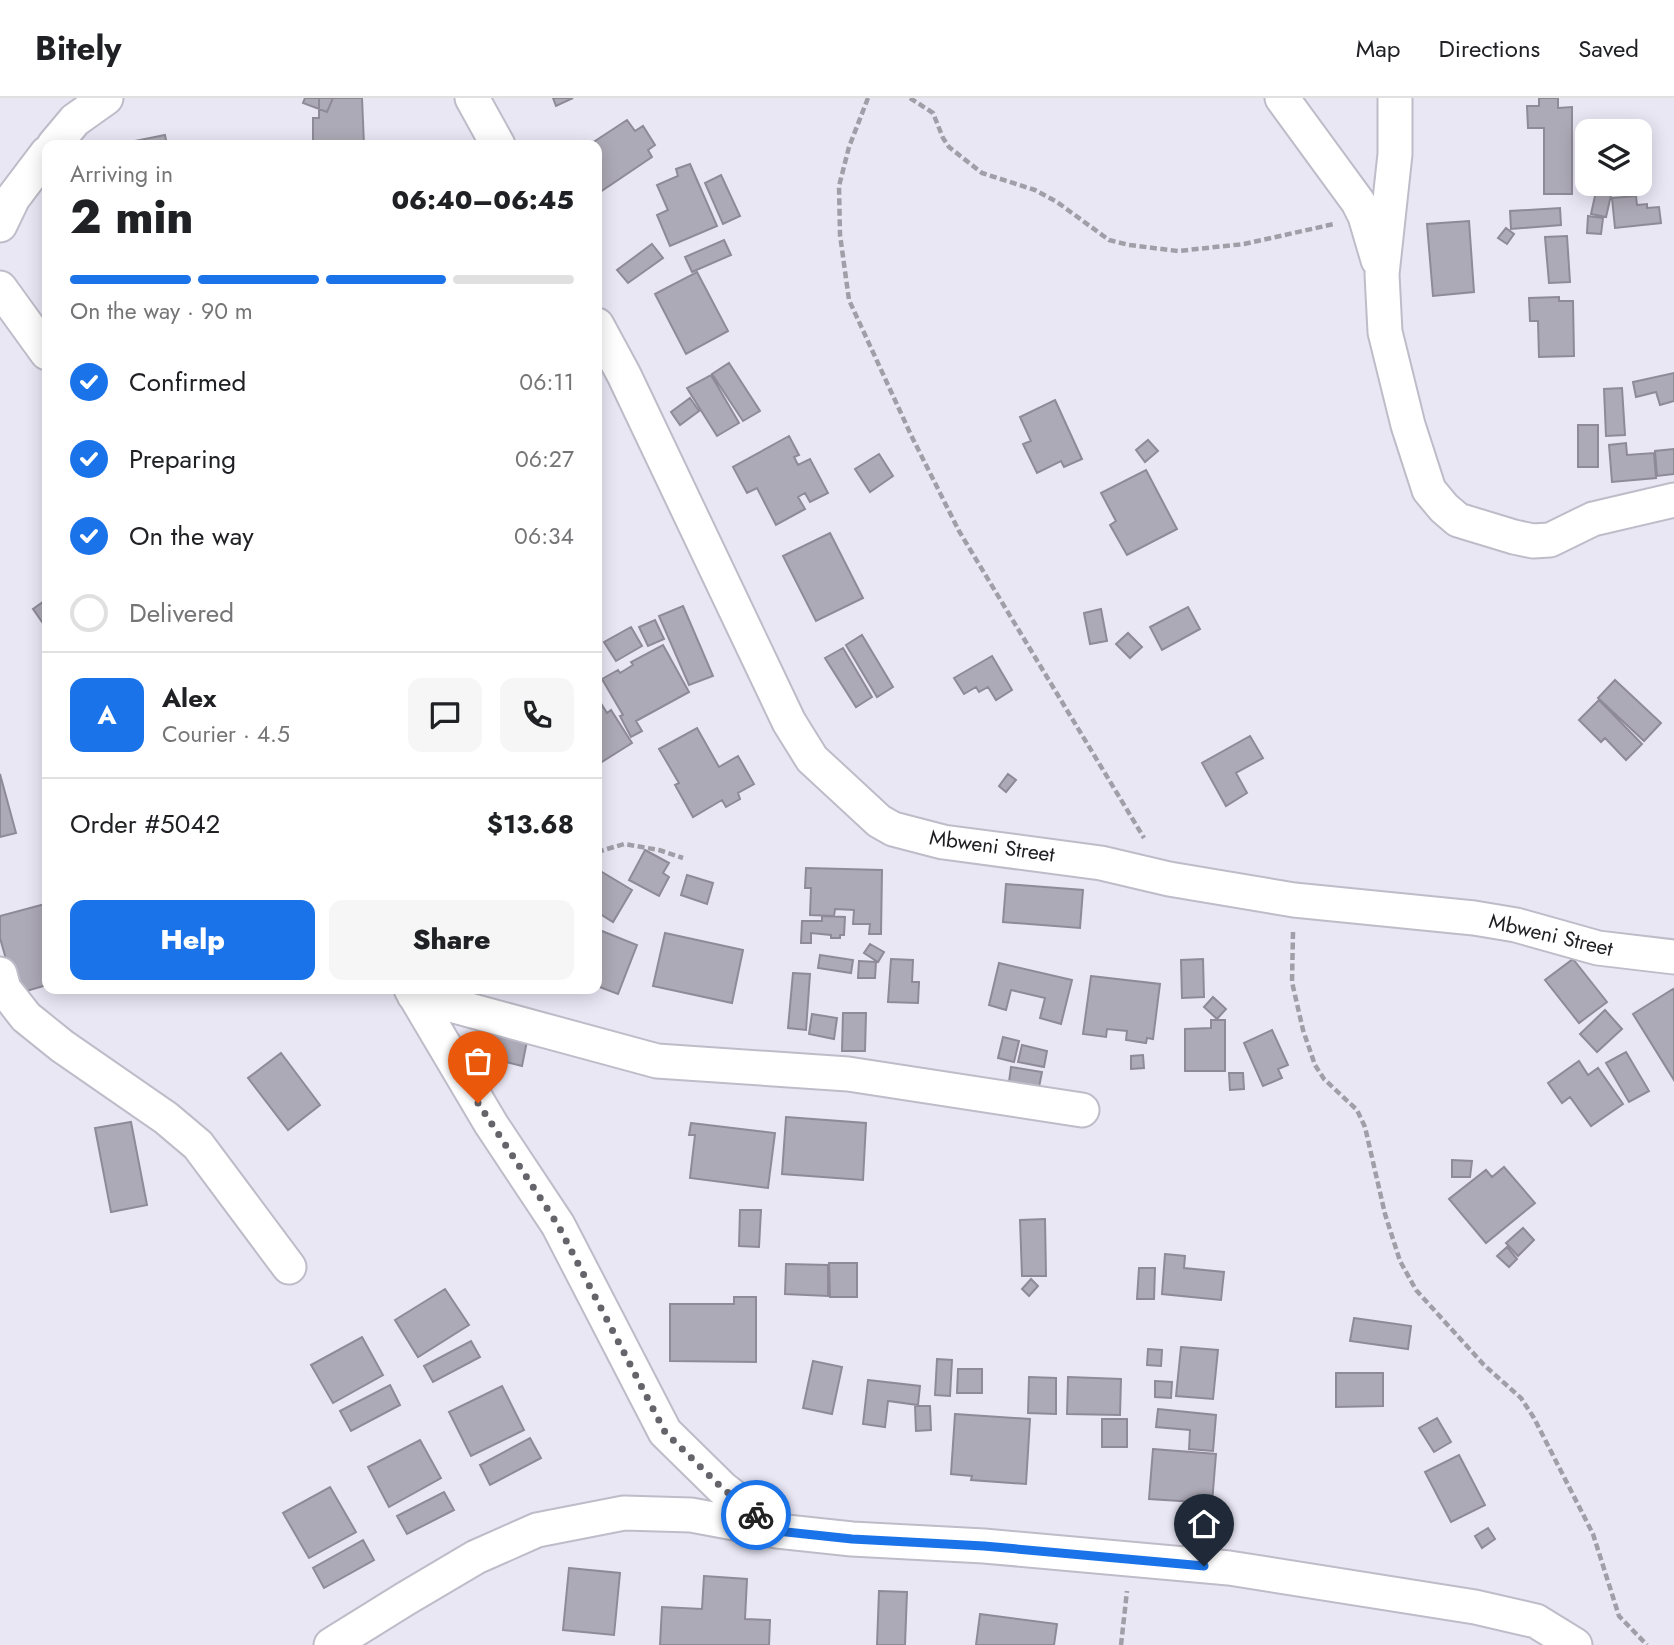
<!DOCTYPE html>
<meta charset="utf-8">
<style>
:root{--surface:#fff;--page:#f6f6f6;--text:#202124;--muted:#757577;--line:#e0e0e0;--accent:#1a73e8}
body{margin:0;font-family:Jost,sans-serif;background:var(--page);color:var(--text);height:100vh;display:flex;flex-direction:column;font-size:26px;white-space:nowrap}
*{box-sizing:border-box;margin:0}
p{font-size:23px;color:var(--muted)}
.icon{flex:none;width:38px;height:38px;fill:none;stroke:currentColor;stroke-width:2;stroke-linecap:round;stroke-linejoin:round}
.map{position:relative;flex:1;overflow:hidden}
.sheet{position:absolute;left:42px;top:42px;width:560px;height:854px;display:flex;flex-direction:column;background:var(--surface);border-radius:14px;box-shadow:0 4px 18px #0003}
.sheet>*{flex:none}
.buttons{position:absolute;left:1575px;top:21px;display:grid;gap:14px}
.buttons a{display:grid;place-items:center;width:77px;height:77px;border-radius:14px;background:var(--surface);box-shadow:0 4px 18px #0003;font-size:35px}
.pin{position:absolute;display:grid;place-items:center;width:60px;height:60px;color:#fff;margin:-72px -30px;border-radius:50% 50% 50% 0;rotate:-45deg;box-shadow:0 0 7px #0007}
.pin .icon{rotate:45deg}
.courier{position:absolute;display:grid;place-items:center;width:70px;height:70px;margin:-35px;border:5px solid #1a73e8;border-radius:50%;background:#fff;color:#222;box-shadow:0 2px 9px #0007}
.summary em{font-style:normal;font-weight:800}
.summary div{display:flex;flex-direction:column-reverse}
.summary{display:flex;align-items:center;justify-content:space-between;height:119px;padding:0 28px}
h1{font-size:46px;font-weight:800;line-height:52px}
.bar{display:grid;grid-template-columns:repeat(4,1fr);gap:10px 7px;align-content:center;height:84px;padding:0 28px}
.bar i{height:9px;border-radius:5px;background:var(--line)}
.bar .on{background:var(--accent)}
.bar p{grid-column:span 4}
.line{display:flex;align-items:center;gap:18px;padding:0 28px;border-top:2px solid var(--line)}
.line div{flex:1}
.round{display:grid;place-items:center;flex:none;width:74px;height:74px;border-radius:14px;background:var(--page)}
ol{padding:0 28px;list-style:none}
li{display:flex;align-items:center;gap:21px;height:77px}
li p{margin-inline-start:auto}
li .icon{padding:7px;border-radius:50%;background:var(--accent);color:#fff;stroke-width:4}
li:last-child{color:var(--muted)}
li i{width:38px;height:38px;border:4px solid var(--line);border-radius:50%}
.button{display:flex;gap:14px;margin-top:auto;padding:14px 28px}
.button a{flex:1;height:80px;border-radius:14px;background:var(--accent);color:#fff;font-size:28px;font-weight:800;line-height:80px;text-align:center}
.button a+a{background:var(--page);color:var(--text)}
header{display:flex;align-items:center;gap:42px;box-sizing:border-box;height:98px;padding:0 35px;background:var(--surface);border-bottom:2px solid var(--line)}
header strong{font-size:33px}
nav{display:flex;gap:38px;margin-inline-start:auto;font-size:24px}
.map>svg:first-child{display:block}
</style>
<header>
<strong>Bitely</strong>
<nav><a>Map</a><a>Directions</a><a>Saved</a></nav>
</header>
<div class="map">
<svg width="1674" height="1547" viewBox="0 0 1674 1547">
<rect width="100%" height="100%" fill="#e9e7f4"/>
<path fill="#adaab7" stroke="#8e8b97" stroke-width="2" d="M 305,0 L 333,0 L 327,14 L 303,5 Z
M 319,0 L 362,0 L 364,47 L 317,47 L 317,44 L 313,44 L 313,20 L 319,20 Z
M 553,0 L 573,0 L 556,8 Z
M 1539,0 L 1558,0 L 1558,10 L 1572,9 L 1572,96 L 1544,96 L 1544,30 L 1528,30 L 1527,8 L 1539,8 Z
M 627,22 L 635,33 L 643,28 L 655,47 L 648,52 L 652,59 L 597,96 L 597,47 L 589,47 Z
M 165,37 L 167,47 L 115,47 Z
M 690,66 L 717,128 L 670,148 L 657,117 L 668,112 L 657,87 L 678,78 L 676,71 Z
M 721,77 L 740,118 L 723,126 L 705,85 Z
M 1597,89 L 1612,93 L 1606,119 L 1591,116 Z
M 1636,98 L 1637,107 L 1647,106 L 1647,110 L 1659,109 L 1661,125 L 1615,130 L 1612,100 Z
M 1560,110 L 1561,127 L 1511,131 L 1510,113 Z
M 1588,118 L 1603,120 L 1601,136 L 1587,135 Z
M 1469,123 L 1474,194 L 1433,198 L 1427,126 Z
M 1506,130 L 1514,136 L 1507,146 L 1498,140 Z
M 1567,138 L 1570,184 L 1549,185 L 1545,139 Z
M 724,142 L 731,157 L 692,174 L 685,159 Z
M 652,146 L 663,160 L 628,185 L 617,172 Z
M 697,174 L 728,233 L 686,256 L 655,196 Z
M 1559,199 L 1559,203 L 1573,203 L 1574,258 L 1539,259 L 1538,223 L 1530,223 L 1529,200 Z
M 729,265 L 760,313 L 743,323 L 712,276 Z
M 1674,275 L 1674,303 L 1660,307 L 1656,294 L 1636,299 L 1633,284 Z
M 711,277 L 739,325 L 717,338 L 687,290 Z
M 1622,290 L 1625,337 L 1606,338 L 1604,291 Z
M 690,300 L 699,313 L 680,327 L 671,314 Z
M 1055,302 L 1082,361 L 1064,369 L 1061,363 L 1037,375 L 1023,346 L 1031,343 L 1020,319 Z
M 1578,327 L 1598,327 L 1598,369 L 1578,369 Z
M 789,338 L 799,357 L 794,359 L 798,367 L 810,361 L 828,395 L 810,404 L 805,395 L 798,399 L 805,411 L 776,427 L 757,390 L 747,395 L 733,369 Z
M 1148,342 L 1158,353 L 1145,364 L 1136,352 Z
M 1626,345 L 1627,357 L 1654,355 L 1656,380 L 1612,384 L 1609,347 Z
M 1674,351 L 1674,376 L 1657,378 L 1655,353 Z
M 879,356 L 893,378 L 870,394 L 855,371 Z
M 1146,372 L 1177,431 L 1127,457 L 1110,427 L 1116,423 L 1101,395 Z
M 830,435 L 863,500 L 816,523 L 783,458 Z
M 47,501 L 47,531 L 33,511 Z
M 683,508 L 713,578 L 689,587 L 659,518 Z
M 1188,509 L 1200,531 L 1162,552 L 1150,529 Z
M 1101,511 L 1107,543 L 1090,546 L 1084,515 Z
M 655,522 L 664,541 L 648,548 L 639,529 Z
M 631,529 L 642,548 L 616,563 L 604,544 Z
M 1128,535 L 1142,549 L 1130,560 L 1116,546 Z
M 862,537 L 893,589 L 877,599 L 846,547 Z
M 663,547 L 689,594 L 636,623 L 642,633 L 631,639 L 620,618 L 623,617 L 602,581 L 618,572 L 620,575 L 633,567 L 631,564 Z
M 843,550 L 872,599 L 856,609 L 825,560 Z
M 992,558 L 1012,592 L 996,602 L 988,589 L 979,594 L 976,589 L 964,596 L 954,580 Z
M 1615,582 L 1661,625 L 1644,643 L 1598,600 Z
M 597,599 L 607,615 L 611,612 L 632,645 L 597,667 Z
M 1599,602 L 1642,646 L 1626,662 L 1605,640 L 1601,644 L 1579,622 Z
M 697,630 L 719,669 L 738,658 L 754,686 L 738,695 L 740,701 L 726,709 L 722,702 L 693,719 L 675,687 L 679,685 L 659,651 Z
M 1250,638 L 1263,660 L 1236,675 L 1247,695 L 1226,708 L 1202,665 Z
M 0,676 L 16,735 L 0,739 Z
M 1008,676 L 1016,682 L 1006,694 L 999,688 Z
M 645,752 L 669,765 L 663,775 L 669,779 L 659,798 L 629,782 Z
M 806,770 L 882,772 L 881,836 L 869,836 L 870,826 L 853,826 L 854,812 L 835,811 L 834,818 L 810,817 L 811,790 L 805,790 Z
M 597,771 L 632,792 L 613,824 L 597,814 Z
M 687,777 L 713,785 L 707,806 L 681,797 Z
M 1006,786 L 1083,792 L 1080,830 L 1003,824 Z
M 45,806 L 47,814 L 47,887 L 16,896 L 0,840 L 0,818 Z
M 822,818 L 845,819 L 844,837 L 840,837 L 840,840 L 831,840 L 831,837 L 811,835 L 811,845 L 801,845 L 802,823 L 822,823 Z
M 597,831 L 637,847 L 618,896 L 597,888 Z
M 665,835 L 743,852 L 732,905 L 653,888 Z
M 870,846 L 884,854 L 878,864 L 864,855 Z
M 820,857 L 853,862 L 851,875 L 818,870 Z
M 891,861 L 913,862 L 912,884 L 919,884 L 918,905 L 888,904 Z
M 1203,861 L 1204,899 L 1182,900 L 1181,862 Z
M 1573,861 L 1607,904 L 1579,925 L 1545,882 Z
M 859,863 L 876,864 L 875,880 L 858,880 Z
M 999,865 L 1072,882 L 1061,926 L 1040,920 L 1045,900 L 1011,892 L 1006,912 L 989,907 Z
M 793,875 L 810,876 L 806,932 L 788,930 Z
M 1091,878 L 1160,886 L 1153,941 L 1147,940 L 1146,945 L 1126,942 L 1127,933 L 1107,931 L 1106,939 L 1083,936 Z
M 1673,891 L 1674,894 L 1674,982 L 1633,916 Z
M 1213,899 L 1226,911 L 1217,921 L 1204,909 Z
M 1605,912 L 1622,931 L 1597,954 L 1580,936 Z
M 843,915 L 866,915 L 865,953 L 842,953 Z
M 812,916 L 837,920 L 834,941 L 809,936 Z
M 1211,922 L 1225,922 L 1225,973 L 1185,973 L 1185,931 L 1211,930 Z
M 1272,932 L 1288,967 L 1278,971 L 1282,980 L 1263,988 L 1244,945 Z
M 489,934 L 527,943 L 522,968 L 483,958 Z
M 1003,939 L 1019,943 L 1014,964 L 998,960 Z
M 1022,947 L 1047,953 L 1044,969 L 1018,964 Z
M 1626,954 L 1649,993 L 1629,1004 L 1606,965 Z
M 281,955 L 320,1007 L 288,1032 L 248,980 Z
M 1143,957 L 1144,970 L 1131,971 L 1131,958 Z
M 1579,963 L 1588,977 L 1598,970 L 1623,1006 L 1591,1028 L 1570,999 L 1562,1005 L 1548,985 Z
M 1011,969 L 1042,974 L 1039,989 L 1009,984 Z
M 1229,975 L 1243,975 L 1244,991 L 1230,992 Z
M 786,1019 L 866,1025 L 863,1082 L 782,1076 Z
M 131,1024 L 147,1107 L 111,1114 L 95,1030 Z
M 691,1025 L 775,1035 L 768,1090 L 690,1080 L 695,1037 L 689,1037 Z
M 1452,1062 L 1472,1063 L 1470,1079 L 1452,1079 Z
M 1504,1069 L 1535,1105 L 1486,1145 L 1449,1101 L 1486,1072 L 1492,1079 Z
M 740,1112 L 761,1112 L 759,1149 L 739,1148 Z
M 1045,1121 L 1046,1178 L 1022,1178 L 1020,1122 Z
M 1523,1130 L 1534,1142 L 1518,1158 L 1506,1145 Z
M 1507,1149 L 1517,1161 L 1509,1169 L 1497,1158 Z
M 1165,1156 L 1185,1158 L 1184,1170 L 1224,1174 L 1221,1202 L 1162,1196 Z
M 829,1165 L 857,1165 L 857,1199 L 830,1199 Z
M 786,1166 L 828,1167 L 828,1198 L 785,1196 Z
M 1139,1170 L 1155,1170 L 1154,1201 L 1137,1201 Z
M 1031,1181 L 1038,1188 L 1029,1198 L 1022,1191 Z
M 445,1191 L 469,1227 L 418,1259 L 395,1222 Z
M 734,1199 L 756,1199 L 756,1264 L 670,1263 L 670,1206 L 734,1206 Z
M 1354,1220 L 1411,1228 L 1408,1251 L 1350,1243 Z
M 362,1239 L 383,1277 L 333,1305 L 311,1267 Z
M 471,1243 L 480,1259 L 433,1284 L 424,1268 Z
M 1181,1249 L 1218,1252 L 1213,1301 L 1176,1298 Z
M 1148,1251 L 1162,1252 L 1161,1268 L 1147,1267 Z
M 937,1261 L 952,1262 L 950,1298 L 935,1297 Z
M 813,1263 L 842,1269 L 832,1316 L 803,1310 Z
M 958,1271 L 982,1271 L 982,1295 L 957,1295 Z
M 1336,1275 L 1383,1275 L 1383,1308 L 1336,1309 Z
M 1029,1279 L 1056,1280 L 1056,1316 L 1028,1315 Z
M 1068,1279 L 1121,1281 L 1120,1317 L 1067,1316 Z
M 868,1282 L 920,1288 L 918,1307 L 888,1303 L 885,1329 L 863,1326 Z
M 1155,1283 L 1172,1284 L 1171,1300 L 1155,1299 Z
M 390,1287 L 400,1307 L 351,1333 L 340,1313 Z
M 502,1288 L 524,1332 L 471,1358 L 449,1314 Z
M 915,1308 L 930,1308 L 931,1332 L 916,1333 Z
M 1158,1311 L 1216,1317 L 1213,1353 L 1189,1351 L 1190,1332 L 1156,1329 Z
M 955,1316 L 1030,1321 L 1026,1386 L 971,1382 L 972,1378 L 951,1376 Z
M 1437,1320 L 1451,1344 L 1434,1354 L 1419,1330 Z
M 1102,1321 L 1127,1321 L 1127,1349 L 1102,1349 Z
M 530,1340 L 541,1360 L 490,1387 L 480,1367 Z
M 420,1342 L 441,1380 L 389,1409 L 368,1369 Z
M 1153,1351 L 1216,1356 L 1212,1405 L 1149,1401 Z
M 1459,1357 L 1485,1407 L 1451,1424 L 1425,1374 Z
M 330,1389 L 356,1434 L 309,1460 L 283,1415 Z
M 444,1394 L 454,1412 L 407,1436 L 397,1418 Z
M 1488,1430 L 1495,1441 L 1482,1450 L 1475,1438 Z
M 363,1442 L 374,1462 L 324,1490 L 313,1470 Z
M 569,1470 L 620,1475 L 614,1537 L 563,1532 Z
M 704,1478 L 747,1481 L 745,1521 L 770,1522 L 769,1547 L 660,1547 L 662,1509 L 702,1511 Z
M 879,1493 L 907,1494 L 905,1547 L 877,1547 Z
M 980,1516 L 1057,1526 L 1054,1547 L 976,1547 Z"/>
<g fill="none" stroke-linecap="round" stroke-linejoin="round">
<g stroke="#bebcc8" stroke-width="37">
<path id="street" d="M 472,0 L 498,47
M 1282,0 L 1358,104 L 1365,118 L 1378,162
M 1395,0 L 1395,56 L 1382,176 L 1385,234 L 1408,327 L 1429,392 L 1444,410 L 1458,422 L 1514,439 L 1533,443 L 1550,442 L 1593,421 L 1674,402
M 54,47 L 75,22 L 106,0
M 0,127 L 13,100 L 47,55
M 0,190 L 47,255
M 597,227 L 624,277 L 789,624 L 812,661 L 879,723 L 893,731 L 943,744 L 1101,765 L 1169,781 L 1294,802 L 1474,820 L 1516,827 L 1598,850 L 1674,859
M 0,876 L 4,891 L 26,919 L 62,948 L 166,1020 L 198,1047 L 289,1169
M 411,891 L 491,1026 L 558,1127 L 665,1334 L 722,1390 L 772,1429
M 414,897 L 657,963 L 848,976 L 1082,1012
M 331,1547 L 405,1501 L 476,1459 L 537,1432 L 624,1415 L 691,1417 L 777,1433 L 852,1441 L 984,1448 L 1229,1470 L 1475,1509 L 1536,1523 L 1575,1547"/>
</g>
<path stroke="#a09fa8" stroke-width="4.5" stroke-dasharray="7 3.5" stroke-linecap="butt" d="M 868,0 L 849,49 L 839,88 L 840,137 L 849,202 L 911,337 L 959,433 L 1144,740
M 910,0 L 933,15 L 943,40 L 949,49 L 982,75 L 1035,92 L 1057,104 L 1109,142 L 1129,147 L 1178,153 L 1244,146 L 1334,126
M 597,754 L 624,746 L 659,752 L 683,760
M 1293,834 L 1292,884 L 1303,932 L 1315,967 L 1324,981 L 1357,1012 L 1365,1029 L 1385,1116 L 1400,1163 L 1416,1192 L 1484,1267 L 1521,1300 L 1534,1320 L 1593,1436 L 1619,1518 L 1647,1547
M 1121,1547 L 1127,1493"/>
<use href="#street" stroke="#fff" stroke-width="33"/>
</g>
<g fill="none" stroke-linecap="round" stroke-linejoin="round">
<path stroke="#65646b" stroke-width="7" stroke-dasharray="0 12.6" d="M 478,1005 L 558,1127 L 665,1334 L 722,1390 L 756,1417"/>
<path stroke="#1a73e8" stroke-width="9" d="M 756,1417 L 777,1433 L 852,1441 L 984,1448 L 1204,1468"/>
</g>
<g text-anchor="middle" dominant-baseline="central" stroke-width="7" stroke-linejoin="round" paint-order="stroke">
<g font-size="21" fill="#1e1d21" stroke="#fff">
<text transform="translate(992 748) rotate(8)">Mbweni Street</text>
<text transform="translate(1551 837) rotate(13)">Mbweni Street</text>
</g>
</g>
</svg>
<div class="buttons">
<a><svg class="icon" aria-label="layers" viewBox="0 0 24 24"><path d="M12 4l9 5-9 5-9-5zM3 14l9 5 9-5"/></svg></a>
</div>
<div class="pin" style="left:478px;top:1005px;background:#ea580c"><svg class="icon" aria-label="bag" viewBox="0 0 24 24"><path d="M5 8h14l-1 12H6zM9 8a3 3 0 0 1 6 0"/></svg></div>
<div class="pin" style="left:1204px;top:1468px;background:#1f2937"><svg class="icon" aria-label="home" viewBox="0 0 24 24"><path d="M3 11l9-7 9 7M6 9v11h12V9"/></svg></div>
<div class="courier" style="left:756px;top:1417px"><svg class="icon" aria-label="bike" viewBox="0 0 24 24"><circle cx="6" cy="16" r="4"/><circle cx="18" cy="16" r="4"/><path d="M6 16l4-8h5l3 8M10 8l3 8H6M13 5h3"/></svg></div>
<section class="sheet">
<div class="summary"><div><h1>2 min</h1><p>Arriving in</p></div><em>06:40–06:45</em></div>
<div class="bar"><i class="on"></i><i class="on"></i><i class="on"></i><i></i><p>On the way · 90 m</p></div>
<ol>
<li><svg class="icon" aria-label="check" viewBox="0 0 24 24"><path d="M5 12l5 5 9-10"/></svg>Confirmed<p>06:11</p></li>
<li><svg class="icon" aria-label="check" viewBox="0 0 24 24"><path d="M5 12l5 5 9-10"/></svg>Preparing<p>06:27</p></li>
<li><svg class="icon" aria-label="check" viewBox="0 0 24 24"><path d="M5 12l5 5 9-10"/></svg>On the way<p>06:34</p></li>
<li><i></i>Delivered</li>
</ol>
<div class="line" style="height:126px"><b class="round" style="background:var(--accent);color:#fff">A</b><div><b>Alex</b><p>Courier · 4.5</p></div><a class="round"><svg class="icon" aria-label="chat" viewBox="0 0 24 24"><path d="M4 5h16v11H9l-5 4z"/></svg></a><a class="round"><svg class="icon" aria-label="phone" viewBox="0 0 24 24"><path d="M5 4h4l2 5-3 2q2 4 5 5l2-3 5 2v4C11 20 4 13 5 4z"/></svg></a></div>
<div class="line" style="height:91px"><div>Order #5042</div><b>$13.68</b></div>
<div class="button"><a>Help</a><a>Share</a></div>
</section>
</div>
